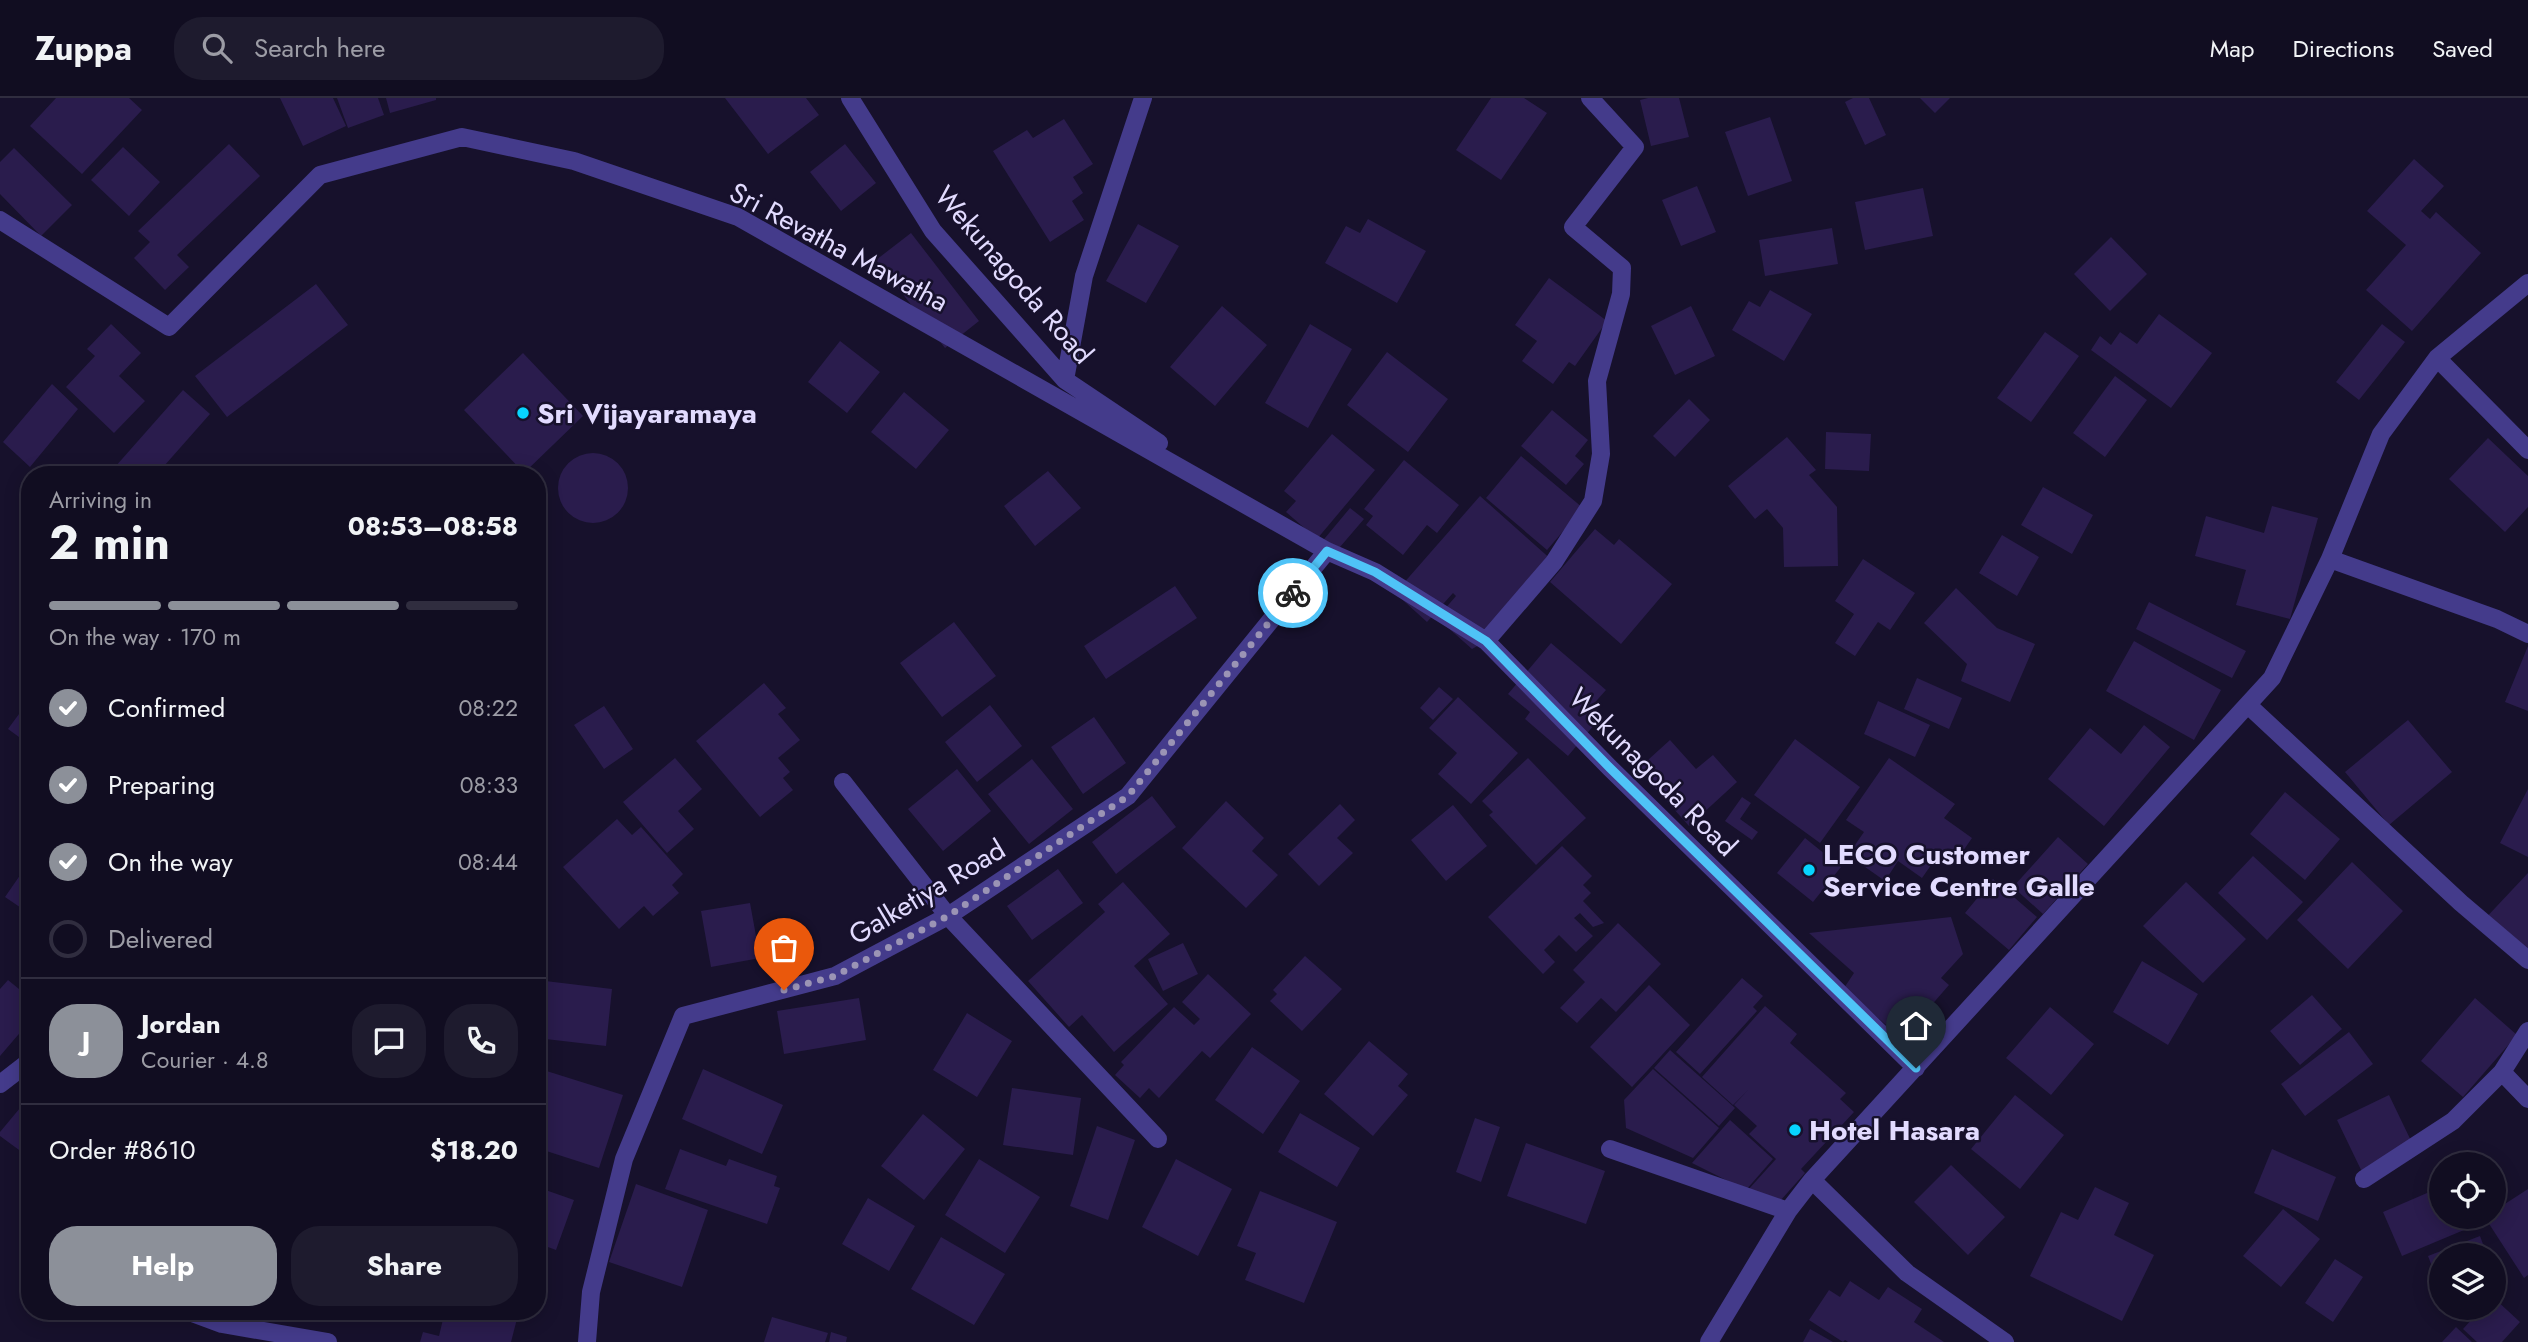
<!DOCTYPE html>
<meta charset="utf-8">
<style>
:root{--surface:#110d21;--page:#1e1b2e;--text:#f1f3f6;--muted:#9c9ca5;--line:#302d3f;--accent:#8c9099}
body{margin:0;font-family:Jost,sans-serif;background:var(--page);color:var(--text);height:100vh;display:flex;flex-direction:column;font-size:26px;white-space:nowrap}
*{box-sizing:border-box;margin:0}
p{font-size:23px;color:var(--muted)}
.icon{flex:none;width:38px;height:38px;fill:none;stroke:currentColor;stroke-width:2;stroke-linecap:round;stroke-linejoin:round}
.map{position:relative;flex:1;overflow:hidden}
.drawer{position:absolute;left:21px;top:368px;width:525px;height:854px;display:flex;flex-direction:column;background:var(--surface);border-radius:28px;box-shadow:0 4px 18px #0003,0 0 0 2px var(--line)}
.drawer>*{flex:none}
.tools{position:absolute;left:2429px;top:1054px;display:grid;gap:14px}
.tools a{display:grid;place-items:center;width:77px;height:77px;border-radius:50%;background:var(--surface);box-shadow:0 4px 18px #0003,0 0 0 2px var(--line);font-size:35px}
.pin{position:absolute;display:grid;place-items:center;width:60px;height:60px;color:#fff;margin:-72px -30px;border-radius:50% 50% 50% 0;rotate:-45deg;box-shadow:0 0 7px #0007}
.pin .icon{rotate:45deg}
.courier{position:absolute;display:grid;place-items:center;width:70px;height:70px;margin:-35px;border:5px solid #4fc3f7;border-radius:50%;background:#fff;color:#222;box-shadow:0 2px 9px #0007}
.overview em{font-style:normal;font-weight:700}
.overview div{display:flex;flex-direction:column-reverse}
.overview{display:flex;align-items:center;justify-content:space-between;height:119px;padding:0 28px}
h1{font-size:46px;font-weight:700;line-height:52px}
.bar{display:grid;grid-template-columns:repeat(4,1fr);gap:10px 7px;align-content:center;height:84px;padding:0 28px}
.bar i{height:9px;border-radius:5px;background:var(--line)}
.bar .current{background:var(--accent)}
.bar p{grid-column:span 4}
.line{display:flex;align-items:center;gap:18px;padding:0 28px;border-top:2px solid var(--line)}
.line div{flex:1}
.round{display:grid;place-items:center;flex:none;width:74px;height:74px;border-radius:28px;background:var(--page)}
ol{padding:0 28px;list-style:none}
li{display:flex;align-items:center;gap:21px;height:77px}
li p{margin-inline-start:auto}
li .icon{padding:7px;border-radius:50%;background:var(--accent);color:#fff;stroke-width:4}
li:last-child{color:var(--muted)}
li i{width:38px;height:38px;border:4px solid var(--line);border-radius:50%}
.button{display:flex;gap:14px;margin-top:auto;padding:14px 28px}
.button a{flex:1;height:80px;border-radius:28px;background:var(--accent);color:#fff;font-size:28px;font-weight:700;line-height:80px;text-align:center}
.button a+a{background:var(--page);color:var(--text)}
header{display:flex;align-items:center;gap:42px;box-sizing:border-box;height:98px;padding:0 35px;background:var(--surface);border-bottom:2px solid var(--line)}
header strong{font-size:33px}
nav{display:flex;gap:38px;margin-inline-start:auto;font-size:24px}
.search{width:490px;height:63px;background:var(--page);display:flex;align-items:center;gap:18px;box-sizing:border-box;padding:0 24px;border-radius:28px;color:var(--muted);font-size:26px}
.map>svg:first-child{display:block}
</style>
<header>
<strong>Zuppa</strong>
<div class="search"><svg class="icon" aria-label="search" viewBox="0 0 24 24"><circle cx="10" cy="10" r="6"/><path d="M15 15l6 6"/></svg>Search here</div>
<nav><a>Map</a><a>Directions</a><a>Saved</a></nav>
</header>
<div class="map">
<svg width="2528" height="1244" viewBox="0 0 2528 1244">
<rect width="100%" height="100%" fill="#17112c"/>
<path fill="#2a1c4d" d="M 56,0 L 129,0 L 142,12 L 82,76 L 30,28 Z
M 280,0 L 333,0 L 346,28 L 303,48 Z
M 337,0 L 378,0 L 384,17 L 348,30 Z
M 386,0 L 436,0 L 436,2 L 390,15 Z
M 725,0 L 806,0 L 819,17 L 768,56 Z
M 1491,0 L 1524,0 L 1547,15 L 1501,82 L 1456,52 Z
M 1648,0 L 1679,0 L 1689,39 L 1651,48 L 1640,2 Z
M 1853,0 L 1869,0 L 1886,37 L 1865,47 L 1845,4 Z
M 1920,0 L 1950,0 L 1935,15 Z
M 1770,19 L 1792,83 L 1748,98 L 1725,34 Z
M 1064,21 L 1093,66 L 1073,79 L 1083,95 L 1072,103 L 1084,122 L 1050,144 L 993,53 L 1027,32 L 1033,40 Z
M 229,46 L 260,78 L 177,157 L 189,169 L 165,192 L 134,160 L 150,144 L 138,133 Z
M 845,46 L 876,85 L 841,113 L 810,74 Z
M 123,49 L 160,84 L 129,118 L 91,82 Z
M 14,50 L 72,107 L 41,138 L 0,96 L 0,64 Z
M 2414,61 L 2444,88 L 2421,113 L 2430,121 L 2436,114 L 2481,155 L 2412,233 L 2366,192 L 2406,147 L 2367,113 Z
M 1697,88 L 1716,134 L 1681,148 L 1662,102 Z
M 1923,90 L 1933,138 L 1865,152 L 1855,104 Z
M 1368,121 L 1426,153 L 1397,205 L 1325,165 L 1346,128 L 1360,135 Z
M 1138,126 L 1179,148 L 1146,205 L 1106,183 Z
M 1832,130 L 1838,166 L 1765,178 L 1759,142 Z
M 911,135 L 979,223 L 945,250 L 876,162 Z
M 2111,139 L 2147,176 L 2110,213 L 2074,176 Z
M 1549,180 L 1607,223 L 1575,268 L 1569,264 L 1553,286 L 1522,263 L 1537,243 L 1515,227 Z
M 316,186 L 348,227 L 227,319 L 195,278 Z
M 1770,192 L 1812,216 L 1784,263 L 1732,232 L 1749,203 L 1760,209 Z
M 1222,208 L 1267,247 L 1215,308 L 1170,269 Z
M 1691,208 L 1715,258 L 1675,277 L 1651,228 Z
M 2159,216 L 2212,255 L 2171,310 L 2091,252 L 2100,238 L 2111,247 L 2120,234 L 2137,246 Z
M 111,226 L 141,255 L 119,278 L 145,303 L 114,335 L 66,289 L 95,258 L 87,251 Z
M 1310,226 L 1352,251 L 1308,330 L 1265,305 Z
M 2382,226 L 2405,244 L 2359,302 L 2336,284 Z
M 2045,234 L 2079,258 L 2031,324 L 1997,300 Z
M 840,243 L 880,274 L 847,315 L 808,284 Z
M 1387,254 L 1448,301 L 1408,354 L 1347,307 Z
M 523,255 L 583,318 L 524,375 L 464,312 Z
M 2115,278 L 2147,302 L 2105,359 L 2073,335 Z
M 52,286 L 78,311 L 30,369 L 3,344 Z
M 183,292 L 210,316 L 157,376 L 123,376 L 115,369 Z
M 904,294 L 949,332 L 916,371 L 871,334 Z
M 1689,301 L 1710,322 L 1675,359 L 1653,338 Z
M 1552,312 L 1588,342 L 1575,358 L 1584,366 L 1566,387 L 1521,348 Z
M 1826,334 L 1871,336 L 1869,373 L 1825,371 Z
M 1332,336 L 1375,372 L 1317,441 L 1286,414 L 1296,403 L 1284,393 Z
M 1787,339 L 1816,372 L 1809,377 L 1837,409 L 1838,468 L 1784,469 L 1783,430 L 1767,411 L 1755,421 L 1728,388 Z
M 2488,340 L 2528,378 L 2528,409 L 2505,434 L 2449,381 Z
M558 390a35 35 0 1 1 70 0a35 35 0 1 1-70 0Z
M 1521,358 L 1583,410 L 1547,452 L 1486,400 Z
M 1404,362 L 1459,407 L 1437,435 L 1427,427 L 1403,457 L 1366,427 L 1373,418 L 1364,411 Z
M 1048,373 L 1081,410 L 1035,448 L 1004,408 Z
M 2043,389 L 2093,417 L 2072,456 L 2021,427 Z
M 1480,398 L 1554,464 L 1486,543 L 1472,551 L 1437,520 L 1456,498 L 1453,495 L 1427,524 L 1395,495 Z
M 2272,408 L 2318,420 L 2290,521 L 2236,507 L 2246,472 L 2195,458 L 2206,418 L 2264,435 Z
M 1350,410 L 1364,421 L 1328,463 L 1315,452 Z
M 1595,431 L 1614,447 L 1619,441 L 1672,486 L 1621,546 L 1550,484 Z
M 2002,437 L 2039,459 L 2017,498 L 1979,475 Z
M 1863,461 L 1915,495 L 1890,532 L 1878,524 L 1855,558 L 1835,545 L 1854,516 L 1835,503 Z
M 1175,488 L 1197,520 L 1106,581 L 1084,548 Z
M 1956,490 L 1997,530 L 2035,546 L 2010,604 L 1961,583 L 1967,566 L 1924,525 Z
M 2149,504 L 2246,553 L 2232,580 L 2136,531 Z
M 954,524 L 996,578 L 942,619 L 900,565 Z
M 2134,543 L 2221,592 L 2194,642 L 2106,593 Z
M 1551,545 L 1606,592 L 1590,610 L 1600,620 L 1568,658 L 1525,621 L 1530,614 L 1508,596 Z
M 2528,548 L 2528,613 L 2505,604 Z
M 1917,580 L 1962,600 L 1949,631 L 1904,611 Z
M 764,585 L 786,610 L 778,616 L 800,642 L 778,660 L 790,674 L 783,680 L 793,692 L 760,719 L 696,643 Z
M 1439,589 L 1453,601 L 1433,622 L 1420,610 Z
M 1458,599 L 1518,655 L 1471,706 L 1438,676 L 1457,655 L 1429,630 Z
M 30,601 L 30,647 L 8,631 Z
M 1878,603 L 1930,627 L 1915,659 L 1864,636 Z
M 990,607 L 1022,648 L 977,684 L 945,644 Z
M 604,608 L 633,651 L 604,671 L 574,627 Z
M 1094,619 L 1126,665 L 1083,696 L 1051,649 Z
M 2408,622 L 2452,674 L 2389,727 L 2345,674 Z
M 2144,627 L 2170,649 L 2104,728 L 2048,681 L 2090,630 L 2121,656 Z
M 1795,641 L 1860,689 L 1820,745 L 1754,697 Z
M 1670,642 L 1696,671 L 1713,657 L 1737,684 L 1689,728 L 1638,671 Z
M 675,660 L 702,691 L 678,713 L 694,731 L 667,755 L 623,704 Z
M 1528,660 L 1586,720 L 1536,767 L 1489,717 L 1493,714 L 1482,703 Z
M 1889,660 L 1955,706 L 1944,720 L 1972,740 L 1956,763 L 1941,753 L 1922,780 L 1898,763 L 1885,783 L 1848,757 L 1864,734 L 1846,722 Z
M 1032,661 L 1073,711 L 1029,746 L 988,696 Z
M 957,671 L 991,713 L 943,753 L 908,711 Z
M 2528,691 L 2528,759 L 2500,745 Z
M 2285,694 L 2340,741 L 2305,782 L 2250,736 Z
M 1152,698 L 1176,729 L 1116,776 L 1092,744 Z
M 1742,699 L 1751,705 L 1740,721 L 1758,734 L 1752,742 L 1725,723 Z
M 1226,703 L 1264,740 L 1252,753 L 1278,777 L 1246,810 L 1182,750 Z
M 1340,706 L 1355,722 L 1337,740 L 1353,755 L 1319,788 L 1288,756 Z
M 1453,707 L 1487,748 L 1446,783 L 1411,742 Z
M 617,721 L 632,737 L 641,729 L 683,776 L 672,787 L 679,795 L 653,818 L 644,808 L 619,831 L 563,769 Z
M 2058,739 L 2088,766 L 2043,816 L 2013,789 Z
M 1805,740 L 1841,769 L 1813,804 L 1777,775 Z
M 1562,748 L 1592,778 L 1583,787 L 1591,795 L 1583,803 L 1604,825 L 1593,829 L 1580,815 L 1574,820 L 1593,838 L 1576,854 L 1559,837 L 1544,852 L 1555,864 L 1543,876 L 1488,819 Z
M 2253,758 L 2303,804 L 2267,842 L 2218,795 Z
M 2352,764 L 2403,813 L 2348,871 L 2297,822 Z
M 1058,771 L 1083,805 L 1032,842 L 1007,808 Z
M 23,773 L 30,777 L 30,816 L 5,799 Z
M 2528,775 L 2528,863 L 2481,825 Z
M 1993,781 L 2037,819 L 2009,852 L 1965,815 Z
M 1123,784 L 1170,836 L 1134,868 L 1168,906 L 1114,954 L 1082,917 L 1069,929 L 1028,883 L 1105,814 L 1098,806 Z
M 2186,784 L 2246,841 L 2203,885 L 2143,828 Z
M 750,805 L 760,860 L 711,869 L 701,813 Z
M 1951,819 L 1963,856 L 1941,880 L 1949,887 L 1902,941 L 1844,890 L 1854,875 L 1809,835 Z
M 1618,825 L 1661,866 L 1616,914 L 1601,900 L 1577,925 L 1560,910 L 1585,884 L 1573,872 Z
M 1183,845 L 1198,876 L 1163,893 L 1148,861 Z
M 1305,858 L 1342,891 L 1302,933 L 1270,903 L 1277,896 L 1273,892 Z
M 2142,863 L 2198,896 L 2168,947 L 2113,914 Z
M 1208,876 L 1251,916 L 1210,960 L 1202,953 L 1159,1000 L 1149,990 L 1140,1000 L 1115,977 L 1124,967 L 1121,964 L 1174,909 L 1194,927 L 1200,921 L 1182,904 Z
M 1742,880 L 1763,898 L 1753,909 L 1757,913 L 1700,976 L 1676,954 Z
M 8,882 L 30,900 L 30,923 L 0,958 L 0,891 Z
M 537,882 L 612,891 L 606,948 L 537,940 Z
M 1649,887 L 1690,927 L 1632,989 L 1590,949 Z
M 2312,897 L 2342,931 L 2300,967 L 2270,933 Z
M 859,900 L 866,942 L 784,956 L 777,913 Z
M 2475,900 L 2517,937 L 2463,999 L 2421,963 Z
M 1765,908 L 1797,936 L 1790,945 L 1846,995 L 1840,1001 L 1854,1014 L 1801,1071 L 1805,1075 L 1771,1113 L 1748,1092 L 1776,1061 L 1749,1036 L 1757,1028 L 1734,1007 L 1748,992 L 1733,1007 L 1702,979 Z
M 2050,909 L 2094,946 L 2051,997 L 2006,960 Z
M 967,915 L 1012,943 L 977,999 L 933,972 Z
M 2349,934 L 2373,966 L 2305,1018 L 2281,986 Z
M 1369,943 L 1408,976 L 1398,988 L 1408,997 L 1373,1038 L 1324,996 Z
M 1252,949 L 1300,983 L 1263,1036 L 1215,1002 Z
M 1670,952 L 1735,1010 L 1719,1028 L 1654,970 Z
M 537,970 L 623,997 L 599,1070 L 537,1050 Z
M 703,971 L 783,1007 L 762,1056 L 682,1021 Z
M 1653,971 L 1719,1030 L 1693,1060 L 1626,1030 L 1624,1002 Z
M 1012,990 L 1081,1000 L 1073,1057 L 1003,1047 Z
M 2015,997 L 2064,1037 L 2020,1091 L 1971,1051 Z
M 2389,997 L 2415,1051 L 2363,1076 L 2337,1022 Z
M 30,998 L 30,1060 L 0,1038 L 0,1034 Z
M 1300,1015 L 1360,1050 L 1337,1089 L 1278,1054 Z
M 923,1016 L 965,1051 L 924,1102 L 881,1068 Z
M 1475,1020 L 1500,1029 L 1481,1084 L 1456,1074 Z
M 1730,1022 L 1773,1061 L 1746,1092 L 1692,1065 Z
M 1097,1028 L 1135,1042 L 1108,1122 L 1070,1108 Z
M 1526,1045 L 1605,1073 L 1586,1126 L 1507,1098 Z
M 680,1051 L 726,1068 L 729,1061 L 777,1078 L 774,1088 L 780,1090 L 767,1126 L 665,1091 Z
M 2272,1051 L 2336,1079 L 2318,1123 L 2254,1095 Z
M 979,1061 L 1040,1099 L 1005,1155 L 945,1117 Z
M 1176,1061 L 1232,1091 L 1198,1158 L 1142,1129 Z
M 1951,1067 L 2005,1119 L 1968,1157 L 1914,1104 Z
M 636,1086 L 708,1112 L 682,1189 L 609,1164 Z
M 537,1089 L 574,1102 L 556,1152 L 537,1145 Z
M 2095,1089 L 2129,1105 L 2114,1137 L 2154,1157 L 2122,1223 L 2030,1178 L 2061,1114 L 2078,1122 Z
M 2528,1091 L 2528,1177 L 2524,1180 L 2484,1118 L 2494,1118 L 2494,1113 Z
M 2434,1092 L 2441,1108 L 2441,1118 L 2452,1118 L 2454,1121 L 2459,1118 L 2464,1132 L 2402,1158 L 2383,1114 Z
M 1260,1093 L 1337,1124 L 1304,1205 L 1245,1182 L 1256,1155 L 1237,1148 Z
M 868,1100 L 915,1128 L 889,1173 L 842,1146 Z
M 2283,1111 L 2320,1141 L 2281,1189 L 2243,1158 Z
M 2480,1138 L 2487,1157 L 2441,1157 L 2441,1192 L 2428,1158 Z
M 941,1139 L 1005,1176 L 974,1227 L 911,1191 Z
M 2335,1161 L 2363,1179 L 2333,1224 L 2305,1205 Z
M 1850,1183 L 1879,1202 L 1888,1189 L 1922,1211 L 1914,1224 L 1944,1244 L 1848,1244 L 1845,1242 L 1843,1244 L 1809,1222 L 1829,1192 L 1840,1199 Z
M 2494,1200 L 2520,1224 L 2502,1244 L 2477,1244 L 2463,1231 L 2483,1209 L 2494,1209 Z
M 445,1213 L 519,1213 L 511,1244 L 420,1244 L 423,1234 L 439,1238 Z
M 772,1219 L 828,1235 L 825,1244 L 764,1244 Z
M 2456,1229 L 2472,1244 L 2442,1244 Z
M 1810,1231 L 1833,1244 L 1803,1244 Z
M 831,1234 L 847,1239 L 846,1244 L 829,1244 Z"/>
<g fill="none" stroke-linecap="round" stroke-linejoin="round">
<path stroke="#443b8b" stroke-width="18" d="M 850,0 L 933,133 L 1065,282 L 1159,345
M 0,122 L 169,229 L 320,77 L 462,39 L 574,63 L 738,119 L 1327,453 L 1375,474 L 1486,543 L 1610,670 L 1916,970
M 2437,260 L 2528,352
M 1065,282 L 1084,178 L 1143,0
M 2330,461 L 2497,521 L 2528,536
M 1486,543 L 1554,464 L 1593,403 L 1601,356 L 1597,283 L 1621,196 L 1622,170 L 1573,129 L 1635,49 L 1590,0
M 2248,607 L 2461,805 L 2528,862
M 843,684 L 948,818 L 1158,1041
M 2502,974 L 2528,1001
M 0,986 L 30,963
M 1610,1051 L 1788,1113
M 2364,1081 L 2453,1023 L 2502,974 L 2528,933
M 1812,1082 L 1907,1175 L 2005,1244
M 187,1213 L 222,1226 L 328,1244
M 587,1244 L 591,1194 L 624,1061 L 683,918 L 835,878 L 948,818 L 1128,698 L 1327,453
M 1709,1244 L 1788,1113 L 1812,1082 L 2272,580 L 2330,461 L 2381,336 L 2437,260 L 2528,185"/>
</g>
<g fill="none" stroke-linecap="round" stroke-linejoin="round">
<path stroke="#9b94b5" stroke-width="7" stroke-dasharray="0 12.6" d="M 784,892 L 835,878 L 948,818 L 1128,698 L 1293,495"/>
<path stroke="#4fc3f7" stroke-width="9" d="M 1293,495 L 1327,453 L 1375,474 L 1486,543 L 1610,670 L 1916,970"/>
</g>
<g fill="#07d4ff" stroke="#17112c" stroke-width="2.5">
<circle cx="523" cy="315" r="7"/>
<circle cx="1809" cy="772" r="7"/>
<circle cx="1795" cy="1032" r="7"/>
</g>
<g text-anchor="middle" dominant-baseline="central" stroke-width="5" stroke-linejoin="round" paint-order="stroke">
<g font-size="28" fill="#e2dbff" stroke="#17112c">
<text transform="translate(839 149) rotate(28)">Sri Revatha Mawatha</text>
<text transform="translate(1014 177) rotate(49)">Wekunagoda Road</text>
<text transform="translate(1653 674) rotate(45)">Wekunagoda Road</text>
<text transform="translate(927 794) rotate(-31)">Galketiya Road</text>
</g>
<g font-size="28" font-weight="bold" fill="#e2dbff" stroke="#17112c" text-anchor="start">
<text x="537" y="315">Sri Vijayaramaya</text>
<text x="1823" y="756">LECO Customer<tspan x="1823" dy="32">Service Centre Galle</tspan></text>
<text x="1809" y="1032">Hotel Hasara</text>
</g>
</g>
</svg>
<div class="tools">
<a><svg class="icon" aria-label="locate" viewBox="0 0 24 24"><circle cx="12" cy="12" r="6"/><path d="M12 2v4M12 18v4M2 12h4M18 12h4"/></svg></a>
<a><svg class="icon" aria-label="layers" viewBox="0 0 24 24"><path d="M12 4l9 5-9 5-9-5zM3 14l9 5 9-5"/></svg></a>
</div>
<div class="pin" style="left:784px;top:892px;background:#ea580c"><svg class="icon" aria-label="bag" viewBox="0 0 24 24"><path d="M5 8h14l-1 12H6zM9 8a3 3 0 0 1 6 0"/></svg></div>
<div class="pin" style="left:1916px;top:970px;background:#1f2937"><svg class="icon" aria-label="home" viewBox="0 0 24 24"><path d="M3 11l9-7 9 7M6 9v11h12V9"/></svg></div>
<div class="courier" style="left:1293px;top:495px"><svg class="icon" aria-label="bike" viewBox="0 0 24 24"><circle cx="6" cy="16" r="4"/><circle cx="18" cy="16" r="4"/><path d="M6 16l4-8h5l3 8M10 8l3 8H6M13 5h3"/></svg></div>
<section class="drawer">
<div class="overview"><div><h1>2 min</h1><p>Arriving in</p></div><em>08:53–08:58</em></div>
<div class="bar"><i class="current"></i><i class="current"></i><i class="current"></i><i></i><p>On the way · 170 m</p></div>
<ol>
<li><svg class="icon" aria-label="check" viewBox="0 0 24 24"><path d="M5 12l5 5 9-10"/></svg>Confirmed<p>08:22</p></li>
<li><svg class="icon" aria-label="check" viewBox="0 0 24 24"><path d="M5 12l5 5 9-10"/></svg>Preparing<p>08:33</p></li>
<li><svg class="icon" aria-label="check" viewBox="0 0 24 24"><path d="M5 12l5 5 9-10"/></svg>On the way<p>08:44</p></li>
<li><i></i>Delivered</li>
</ol>
<div class="line" style="height:126px"><b class="round" style="background:var(--accent);color:#fff">J</b><div><b>Jordan</b><p>Courier · 4.8</p></div><a class="round"><svg class="icon" aria-label="chat" viewBox="0 0 24 24"><path d="M4 5h16v11H9l-5 4z"/></svg></a><a class="round"><svg class="icon" aria-label="phone" viewBox="0 0 24 24"><path d="M5 4h4l2 5-3 2q2 4 5 5l2-3 5 2v4C11 20 4 13 5 4z"/></svg></a></div>
<div class="line" style="height:91px"><div>Order #8610</div><b>$18.20</b></div>
<div class="button"><a>Help</a><a>Share</a></div>
</section>
</div>
